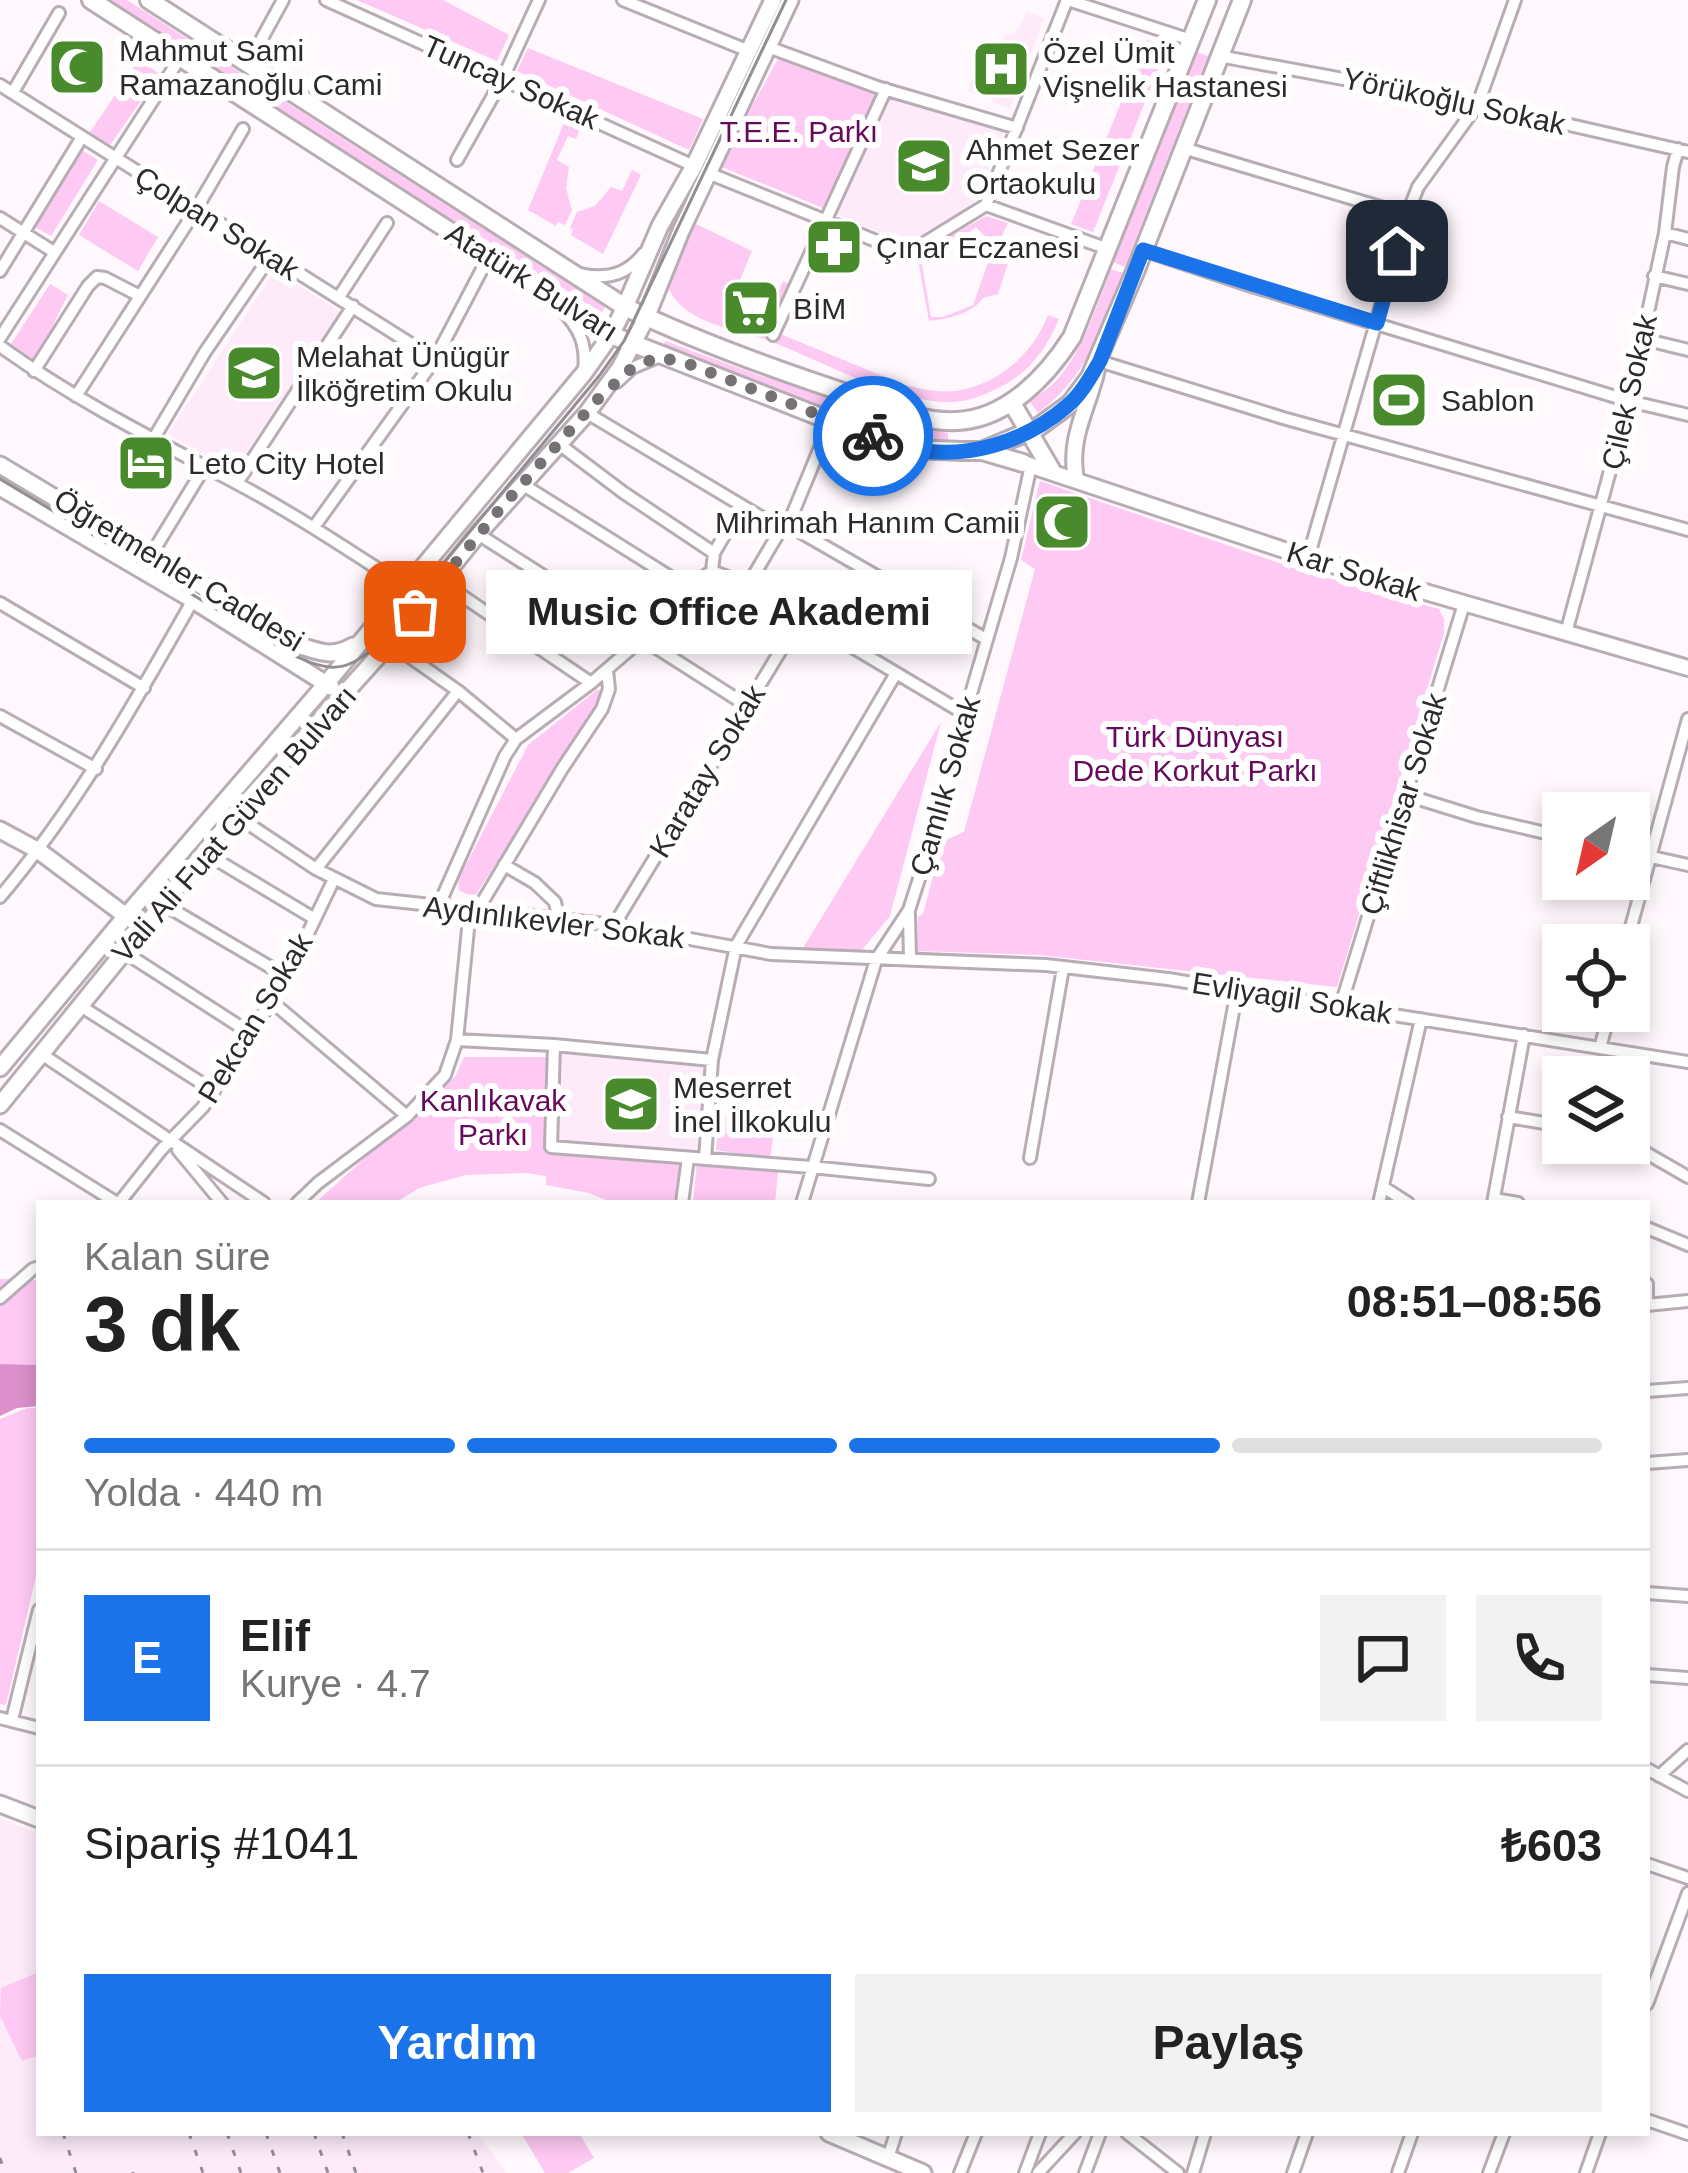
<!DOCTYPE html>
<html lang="tr">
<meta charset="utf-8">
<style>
:root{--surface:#fff;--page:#f2f2f2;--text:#222;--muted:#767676;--line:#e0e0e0;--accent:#1a73e8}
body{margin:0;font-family:Arial,sans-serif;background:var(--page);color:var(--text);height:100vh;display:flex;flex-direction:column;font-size:45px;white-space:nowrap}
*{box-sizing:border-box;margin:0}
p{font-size:39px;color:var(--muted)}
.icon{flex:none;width:66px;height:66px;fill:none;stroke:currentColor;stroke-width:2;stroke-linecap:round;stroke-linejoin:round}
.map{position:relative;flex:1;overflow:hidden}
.side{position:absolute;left:36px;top:1200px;width:1614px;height:936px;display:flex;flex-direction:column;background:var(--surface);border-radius:0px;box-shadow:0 6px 18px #0003}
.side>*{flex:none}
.needle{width:78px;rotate:214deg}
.controls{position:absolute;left:1542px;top:792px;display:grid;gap:24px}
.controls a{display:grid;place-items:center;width:108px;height:108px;border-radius:0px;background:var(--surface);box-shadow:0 6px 18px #0003;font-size:60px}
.pin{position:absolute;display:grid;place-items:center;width:102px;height:102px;color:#fff;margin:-51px;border-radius:24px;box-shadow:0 6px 18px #0006}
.courier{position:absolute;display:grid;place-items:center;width:120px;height:120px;margin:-60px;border:9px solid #1a73e8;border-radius:50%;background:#fff;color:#222;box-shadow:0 3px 15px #0007}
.bubble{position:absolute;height:84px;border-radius:0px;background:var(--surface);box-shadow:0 6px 18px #0003;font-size:39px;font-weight:800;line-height:84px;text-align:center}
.summary em{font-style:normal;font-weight:800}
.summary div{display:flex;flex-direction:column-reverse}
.summary{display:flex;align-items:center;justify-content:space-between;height:204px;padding:0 48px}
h1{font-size:78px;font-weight:800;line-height:90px}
.bar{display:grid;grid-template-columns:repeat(4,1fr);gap:18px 12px;align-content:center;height:144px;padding:0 48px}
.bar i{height:15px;border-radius:9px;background:var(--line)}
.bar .active{background:var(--accent)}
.bar p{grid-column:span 4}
.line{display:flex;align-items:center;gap:30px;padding:0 48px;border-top:3px solid var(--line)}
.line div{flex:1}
.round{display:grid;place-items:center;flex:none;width:126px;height:126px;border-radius:0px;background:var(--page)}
.action{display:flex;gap:24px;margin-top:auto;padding:24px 48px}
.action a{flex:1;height:138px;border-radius:0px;background:var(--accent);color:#fff;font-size:48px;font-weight:800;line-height:138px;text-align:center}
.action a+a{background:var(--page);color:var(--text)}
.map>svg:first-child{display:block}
</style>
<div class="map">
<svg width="1688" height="2173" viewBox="0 0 1688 2173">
<rect width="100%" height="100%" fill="#fff8fd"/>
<path fill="#fdebf9" d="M 1026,11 L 1044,18 L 1010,109 L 992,102 L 993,96 L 989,99 L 968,91 L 984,47 L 1002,42 L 1005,34 L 1010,36 L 1020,27 Z
M 891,97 L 1003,133 L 976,200 L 965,210 L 925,233 L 907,239 L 893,239 L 837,214 Z
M 275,270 L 341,312 L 233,472 L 168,434 Z
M 554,1045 L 712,1060 L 705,1159 L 551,1147 Z
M 0,1818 L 39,1834 L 39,2133 L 477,2133 L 507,2173 L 0,2173 Z"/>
<path fill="#fec9f3" d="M 105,0 L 127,0 L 605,307 L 601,314 Z
M 357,0 L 443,0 L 509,35 L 497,61 Z
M 1147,40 L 1167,47 L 1093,232 L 1071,224 Z
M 528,48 L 703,119 L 689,150 L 517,71 Z
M 1197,52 L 1208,56 L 1125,267 L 1113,262 Z
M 779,57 L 877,92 L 823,208 L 719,166 Z
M 139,60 L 160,74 L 110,145 L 90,132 Z
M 564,123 L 579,130 L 576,139 L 568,136 L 557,160 L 569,167 L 566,188 L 572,210 L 565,225 L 558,222 L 556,226 L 528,210 Z
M 80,149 L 98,160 L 51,236 L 33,226 Z
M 632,170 L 641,175 L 603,254 L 571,235 L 573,230 L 570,228 L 577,212 L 595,206 L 611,187 L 622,191 Z
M 99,201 L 158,237 L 138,271 L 79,235 Z
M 986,216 L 1008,223 L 996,249 L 999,256 L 1009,260 L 998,294 L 983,298 C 972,314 948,319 929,321 L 917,254 L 920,253 L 931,317 L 943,317 L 973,305 L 994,246 L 976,227 L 936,260 L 928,249 Z
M 692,222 L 752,251 L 729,306 L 765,322 L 783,281 L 789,284 L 765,339 C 730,328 678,322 666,281 Z
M 1111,269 L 1123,273 C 1101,331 1089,374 1038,413 L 1030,402 C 1037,396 1046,390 1053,384 C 1081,357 1097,304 1111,269 Z
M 50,284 L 68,295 C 55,318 50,337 35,360 L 11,344 Z
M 1048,315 L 1059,319 C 1048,346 1031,370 1006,384 C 988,393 973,401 953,402 C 903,405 822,362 775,343 L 778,333 L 902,384 C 920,389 942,394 961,390 C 1000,383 1034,352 1048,315 Z
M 665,341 L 761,376 L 800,387 L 893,421 L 948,433 L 948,443 L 909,441 L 663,346 Z
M 1040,481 L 1303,571 L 1439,609 L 1444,619 L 1444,633 L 1337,987 L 1038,955 L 917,951 L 918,917 L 923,914 L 942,842 L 964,832 L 1035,569 L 1021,560 Z
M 598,689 L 601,692 L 599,700 L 474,898 L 459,890 L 458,880 L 528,745 Z
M 941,722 L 890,916 L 862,950 L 803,948 Z
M 464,1057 L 550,1057 L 547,1153 L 688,1164 L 682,1203 L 613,1203 L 589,1193 L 546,1185 L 546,1176 L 526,1173 L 466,1175 L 419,1188 L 395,1203 L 315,1203 L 455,1077 Z
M 720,1113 L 774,1130 L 770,1159 L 716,1150 Z
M 697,1163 L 778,1172 L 775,1203 L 693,1203 Z
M 0,1279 L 39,1280 L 39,1365 L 0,1364 Z
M 27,1408 L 39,1408 L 39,1563 L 6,1705 L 0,1704 L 0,1419 Z
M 39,1972 L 39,2055 L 22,2061 L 0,2016 L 1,1988 Z
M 521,2133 L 579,2133 L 594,2158 L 568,2173 L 545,2173 Z"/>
<path fill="#db90cc" d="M 0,1364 L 39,1365 L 39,1406 L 17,1408 L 0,1416 Z"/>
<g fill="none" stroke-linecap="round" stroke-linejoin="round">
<g stroke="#b8adb5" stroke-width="16">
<path id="minor" d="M 326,0 L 694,166
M 623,0 L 749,51
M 1068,0 L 1191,40
M 768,47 L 877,87 L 1017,128
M 1219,56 L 1478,104 L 1688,152
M 248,64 L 283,0
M 0,85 L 435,359
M 13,92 L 59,13
M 1183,148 L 1407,215
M 457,160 L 503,78 L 539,0
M 708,173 L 891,247 L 921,245 L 986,205 L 1067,0
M 986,205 L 1108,249
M 0,218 L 54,252
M 1665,233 L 1688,239
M 1143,250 L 1245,284 L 1629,401 L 1688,415
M 0,271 L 82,137
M 580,274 C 605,280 627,275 643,254
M 1654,276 L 1688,284
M 339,297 L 387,223
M 561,309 C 580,328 587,345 584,372
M 773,335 L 886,89
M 0,338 L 180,58
M 1643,339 L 1688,350
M 0,346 C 75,400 159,442 240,485 C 298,516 351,552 406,587
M 1099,361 L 1283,418 L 1688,530
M 34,371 L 88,286 L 97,277 L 105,278 L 140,296
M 617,382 L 632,368 L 658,357 L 663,358
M 76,396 L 195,211 L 243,129
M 587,413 L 781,529
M 154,438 L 205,352 L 270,257
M 559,444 L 624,493 L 714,553 L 712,571
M 237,483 L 353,306
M 522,484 L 688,588
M 788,525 L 986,639
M 314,527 L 435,359 L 489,256
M 478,534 L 746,705
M 714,553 L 741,507
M 151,555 L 204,468
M 1308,558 L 1407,215 L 1418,187 L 1478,104 L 1515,0
M 440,581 L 591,683
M 748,585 L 781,529 L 788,525 L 831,421
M 0,603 L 144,688
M 1566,633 L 1629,401 L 1665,233 L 1673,167 L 1678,149
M 390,643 L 458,691 L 516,739
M 0,716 L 96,769
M 1406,795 L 1477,817 L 1563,837
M 235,815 L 316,869 L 376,899 L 614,925 L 771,954 L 1046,965 L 1168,979 L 1688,1062
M 1629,852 L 1688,865
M 205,853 L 315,919
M 504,865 L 535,883 L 555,902 L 559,921
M 316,869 L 458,691
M 0,897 C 77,806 134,704 193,600
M 163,904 L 287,977
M 438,907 L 505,756 L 516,739 L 591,683 L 641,640 L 688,588 L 712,571 L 748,585 L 965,714
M 477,911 L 562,769 L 602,709 L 609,689 L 607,670
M 909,914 L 910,960
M 614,925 L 801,617
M 1626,945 L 1688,719
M 124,952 L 250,1033
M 271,1001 L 407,1116
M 79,1005 L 214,1091
M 1341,1005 L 1464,604
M 457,1040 L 554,1045 L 712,1060
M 554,1045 L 551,1147 L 811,1167 L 929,1179
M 1600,1048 L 1610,1011
M 40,1053 L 264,1203
M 1626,1077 L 1631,1053
M 1508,1117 L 1563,1126
M 0,1130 L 117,1203
M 1629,1143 L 1688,1177
M 178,1150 L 222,1203
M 1030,1158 L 1063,968
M 705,1159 L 712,1060 L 736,946 L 895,675
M 1383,1187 L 1408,1203
M 1494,1199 L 1518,1203
M 119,1203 L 161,1150 L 203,1107 L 287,977 L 334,879
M 297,1203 L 318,1183 L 407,1116 L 445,1075 L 457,1040 L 470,909
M 682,1203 L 688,1158
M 802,1203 L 876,960 L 909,910 L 927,854 L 965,714 L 1011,558 L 1031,465
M 1198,1203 L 1237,990
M 1379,1203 L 1421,1019
M 1493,1203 L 1524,1035
M 1647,1228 L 1688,1245
M 1647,1284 L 1647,1305
M 0,1298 L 33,1269 L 39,1267
M 1647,1305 L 1688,1301
M 1647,1391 L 1688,1388
M 1647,1463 L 1688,1460
M 1647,1593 L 1688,1596
M 1647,1675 L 1688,1678
M 0,1718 L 39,1728
M 12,1720 L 39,1610
M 1647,1769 L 1688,1791
M 1659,1776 L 1688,1750
M 1647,1864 L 1688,1878
M 1647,2004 L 1688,1893
M 1647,2120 L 1688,2134
M 1127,2133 L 1178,2173
M 888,2158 L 896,2133
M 960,2173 L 976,2133
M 1025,2173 L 1040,2133
M 1038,2173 L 1075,2133
M 1085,2173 L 1100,2133
M 1193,2173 L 1205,2133
M 1293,2173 L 1307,2133
M 1398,2173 L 1412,2133
M 1489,2173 L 1504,2133
M 1586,2173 L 1600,2133"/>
</g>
<g stroke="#b8adb5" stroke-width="20">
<path id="tertiary" d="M 1023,463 L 1308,558 L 1688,668
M 1076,480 C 1068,436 1088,410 1097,369"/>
</g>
<g stroke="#b8adb5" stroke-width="21">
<path id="secondary" d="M 0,465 L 304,647 C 322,653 335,657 353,646
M 0,487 L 193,600 L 331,687
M 0,830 L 39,851 L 126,916
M 0,1068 L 126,916 L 325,685 L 584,373 L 611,335 L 625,307 L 660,226 L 694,166 L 773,0
M 0,1105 L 235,815 L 390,643 L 478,534 L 587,413 L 620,368 L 646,318 L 681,231 L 790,0
M 0,1804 L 39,1819
M 829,2133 L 923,2173"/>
</g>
<g stroke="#b8adb5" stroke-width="22">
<path id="primary" d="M 91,0 L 611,335 L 831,421 L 909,449 L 962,451 L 982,451 L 1037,428 L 1070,404 L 1090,377 L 1135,272 L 1242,0
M 149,0 L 625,307 C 698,342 773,369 849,394 C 883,406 920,423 957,421 C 1007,419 1047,376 1072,337 L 1207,0
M 1012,403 L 1052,471
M 982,451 L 1023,463"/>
</g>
<use href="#minor" stroke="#fff" stroke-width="10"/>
<use href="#tertiary" stroke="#fff" stroke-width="14"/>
<use href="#secondary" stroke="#fff" stroke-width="15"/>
<use href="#primary" stroke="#fff" stroke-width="16"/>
<path stroke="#938e92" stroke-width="3" d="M 0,479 L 293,655 C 326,671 346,674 374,647 L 599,376 L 624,341 L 786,0"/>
<path stroke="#938e92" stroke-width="3" stroke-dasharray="6 12" stroke-linecap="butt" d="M 63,2133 L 76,2173
M 189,2133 L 203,2173
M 227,2133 L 241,2173
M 266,2133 L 280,2173
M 314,2133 L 328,2173
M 342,2133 L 356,2173
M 468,2133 L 483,2173
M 0,2158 L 5,2173
M 133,2172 L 133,2173"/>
</g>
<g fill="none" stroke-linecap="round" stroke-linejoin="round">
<path stroke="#767175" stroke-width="12" stroke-dasharray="0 21.6" d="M 415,612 L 500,509 L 597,400 L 632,368 L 658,357 L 686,363 L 873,436"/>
<path stroke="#1a73e8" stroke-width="15" d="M 873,436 C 884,440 896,445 908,448 C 964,461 1024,443 1067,406 C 1081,395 1091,376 1100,361 L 1143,250 L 1377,323 L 1397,251"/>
</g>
<defs>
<g id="mosque-square" transform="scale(3)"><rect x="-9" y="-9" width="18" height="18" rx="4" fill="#498a2c" stroke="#fff"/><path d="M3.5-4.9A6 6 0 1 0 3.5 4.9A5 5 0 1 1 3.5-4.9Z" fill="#fff"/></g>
<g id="hospital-square" transform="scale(3)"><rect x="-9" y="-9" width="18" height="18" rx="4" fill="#498a2c" stroke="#fff"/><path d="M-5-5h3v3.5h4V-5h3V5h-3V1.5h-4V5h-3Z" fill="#fff"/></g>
<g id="school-square" transform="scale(3)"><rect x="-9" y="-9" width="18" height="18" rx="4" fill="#498a2c" stroke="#fff"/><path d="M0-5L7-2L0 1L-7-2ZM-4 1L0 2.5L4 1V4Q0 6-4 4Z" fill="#fff"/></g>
<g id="pharmacy-square" transform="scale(3)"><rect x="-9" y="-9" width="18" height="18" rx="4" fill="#498a2c" stroke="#fff"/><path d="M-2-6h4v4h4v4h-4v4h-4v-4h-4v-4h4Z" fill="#fff"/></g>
<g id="supermarket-square" transform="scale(3)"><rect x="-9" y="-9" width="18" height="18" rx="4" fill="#498a2c" stroke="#fff"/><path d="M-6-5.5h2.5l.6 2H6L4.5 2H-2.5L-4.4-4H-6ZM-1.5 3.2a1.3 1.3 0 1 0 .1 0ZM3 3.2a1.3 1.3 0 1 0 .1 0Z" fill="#fff"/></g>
<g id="stadium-square" transform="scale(3)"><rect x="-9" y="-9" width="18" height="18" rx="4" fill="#498a2c" stroke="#fff"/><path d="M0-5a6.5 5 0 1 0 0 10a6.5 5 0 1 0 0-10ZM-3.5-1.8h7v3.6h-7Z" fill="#fff"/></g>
<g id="hotel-square" transform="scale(3)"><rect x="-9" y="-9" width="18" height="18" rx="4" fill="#498a2c" stroke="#fff"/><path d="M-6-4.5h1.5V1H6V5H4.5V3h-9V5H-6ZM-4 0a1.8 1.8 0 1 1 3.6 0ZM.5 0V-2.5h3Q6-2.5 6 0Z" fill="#fff"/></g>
</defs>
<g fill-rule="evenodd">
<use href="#mosque-square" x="77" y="67"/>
<use href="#hospital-square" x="1001" y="69"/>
<use href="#school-square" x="924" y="166"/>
<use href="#pharmacy-square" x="834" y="247"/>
<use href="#supermarket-square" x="751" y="308"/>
<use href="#school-square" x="254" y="373"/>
<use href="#stadium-square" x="1399" y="400"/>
<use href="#hotel-square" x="146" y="463"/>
<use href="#mosque-square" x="1062" y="522"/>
<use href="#school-square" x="631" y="1104"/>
</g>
<g text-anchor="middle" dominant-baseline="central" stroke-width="12" stroke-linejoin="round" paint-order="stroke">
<g font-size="30" fill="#2d292c" stroke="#fff" text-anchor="start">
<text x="119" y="50">Mahmut Sami<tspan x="119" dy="34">Ramazanoğlu Cami</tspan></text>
<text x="1043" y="52">Özel Ümit<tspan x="1043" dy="34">Vişnelik Hastanesi</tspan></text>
<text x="966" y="149">Ahmet Sezer<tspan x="966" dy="34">Ortaokulu</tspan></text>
<text x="876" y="247">Çınar Eczanesi</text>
<text x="793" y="308">BİM</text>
<text x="296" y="356">Melahat Ünügür<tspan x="296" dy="34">İlköğretim Okulu</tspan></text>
<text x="1441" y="400">Sablon</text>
<text x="188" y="463">Leto City Hotel</text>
<text x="1020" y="522" text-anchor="end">Mihrimah Hanım Camii</text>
<text x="673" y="1087">Meserret<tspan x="673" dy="34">İnel İlkokulu</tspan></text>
</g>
<g font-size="30" fill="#2d292c" stroke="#fff">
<text transform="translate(511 82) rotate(24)">Tuncay Sokak</text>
<text transform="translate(1454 101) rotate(12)">Yörükoğlu Sokak</text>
<text transform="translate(217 223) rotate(32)">Çolpan Sokak</text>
<text transform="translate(532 282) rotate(32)">Atatürk Bulvarı</text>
<text transform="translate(1629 392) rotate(-77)">Çilek Sokak</text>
<text transform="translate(179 570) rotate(31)">Öğretmenler Caddesi</text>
<text transform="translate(1354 571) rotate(17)">Kar Sokak</text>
<text transform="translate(707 771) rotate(-59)">Karatay Sokak</text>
<text transform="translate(945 786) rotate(-74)">Çamlık Sokak</text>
<text transform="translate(1403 804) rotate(-73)">Çiftlikhisar Sokak</text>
<text transform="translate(234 824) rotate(-49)">Vali Ali Fuat Güven Bulvarı</text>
<text transform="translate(554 922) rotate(7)">Aydınlıkevler Sokak</text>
<text transform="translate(1292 998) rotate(9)">Evliyagil Sokak</text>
<text transform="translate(255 1018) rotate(-59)">Pekcan Sokak</text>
</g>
<g font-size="30" fill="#660a5b" stroke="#fff">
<text x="799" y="131">T.E.E. Parkı</text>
<text x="1195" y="736">Türk Dünyası<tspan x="1195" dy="34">Dede Korkut Parkı</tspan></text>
<text x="493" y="1100">Kanlıkavak<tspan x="493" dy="34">Parkı</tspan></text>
</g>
</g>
</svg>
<div class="controls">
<a><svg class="needle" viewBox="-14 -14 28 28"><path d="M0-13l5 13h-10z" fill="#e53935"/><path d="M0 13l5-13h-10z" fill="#767676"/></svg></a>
<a><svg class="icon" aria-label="locate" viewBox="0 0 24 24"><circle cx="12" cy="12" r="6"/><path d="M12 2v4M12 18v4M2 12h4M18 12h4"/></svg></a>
<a><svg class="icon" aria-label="layers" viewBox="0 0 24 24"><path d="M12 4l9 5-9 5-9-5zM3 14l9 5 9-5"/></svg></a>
</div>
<div class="pin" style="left:415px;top:612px;background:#ea580c"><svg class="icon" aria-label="bag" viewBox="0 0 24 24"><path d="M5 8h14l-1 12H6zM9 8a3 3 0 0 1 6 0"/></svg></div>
<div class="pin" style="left:1397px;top:251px;background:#1f2937"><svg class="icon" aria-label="home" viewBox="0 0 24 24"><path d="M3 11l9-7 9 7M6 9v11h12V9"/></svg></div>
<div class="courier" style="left:873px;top:436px"><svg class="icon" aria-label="bike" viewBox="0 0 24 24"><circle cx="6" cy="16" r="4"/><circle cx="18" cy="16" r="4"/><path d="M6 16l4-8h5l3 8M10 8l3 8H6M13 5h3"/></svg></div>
<div class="bubble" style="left:486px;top:570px;width:486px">Music Office Akademi</div>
<section class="side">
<div class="summary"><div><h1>3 dk</h1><p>Kalan süre</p></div><em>08:51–08:56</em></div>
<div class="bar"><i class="active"></i><i class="active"></i><i class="active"></i><i></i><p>Yolda · 440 m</p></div>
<div class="line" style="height:216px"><b class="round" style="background:var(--accent);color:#fff">E</b><div><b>Elif</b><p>Kurye · 4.7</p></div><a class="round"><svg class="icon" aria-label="chat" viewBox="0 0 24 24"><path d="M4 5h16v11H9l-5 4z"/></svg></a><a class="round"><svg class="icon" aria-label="phone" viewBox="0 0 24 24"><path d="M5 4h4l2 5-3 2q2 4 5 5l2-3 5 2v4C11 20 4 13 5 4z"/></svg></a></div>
<div class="line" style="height:156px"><div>Sipariş #1041</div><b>₺603</b></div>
<div class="action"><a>Yardım</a><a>Paylaş</a></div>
</section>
</div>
